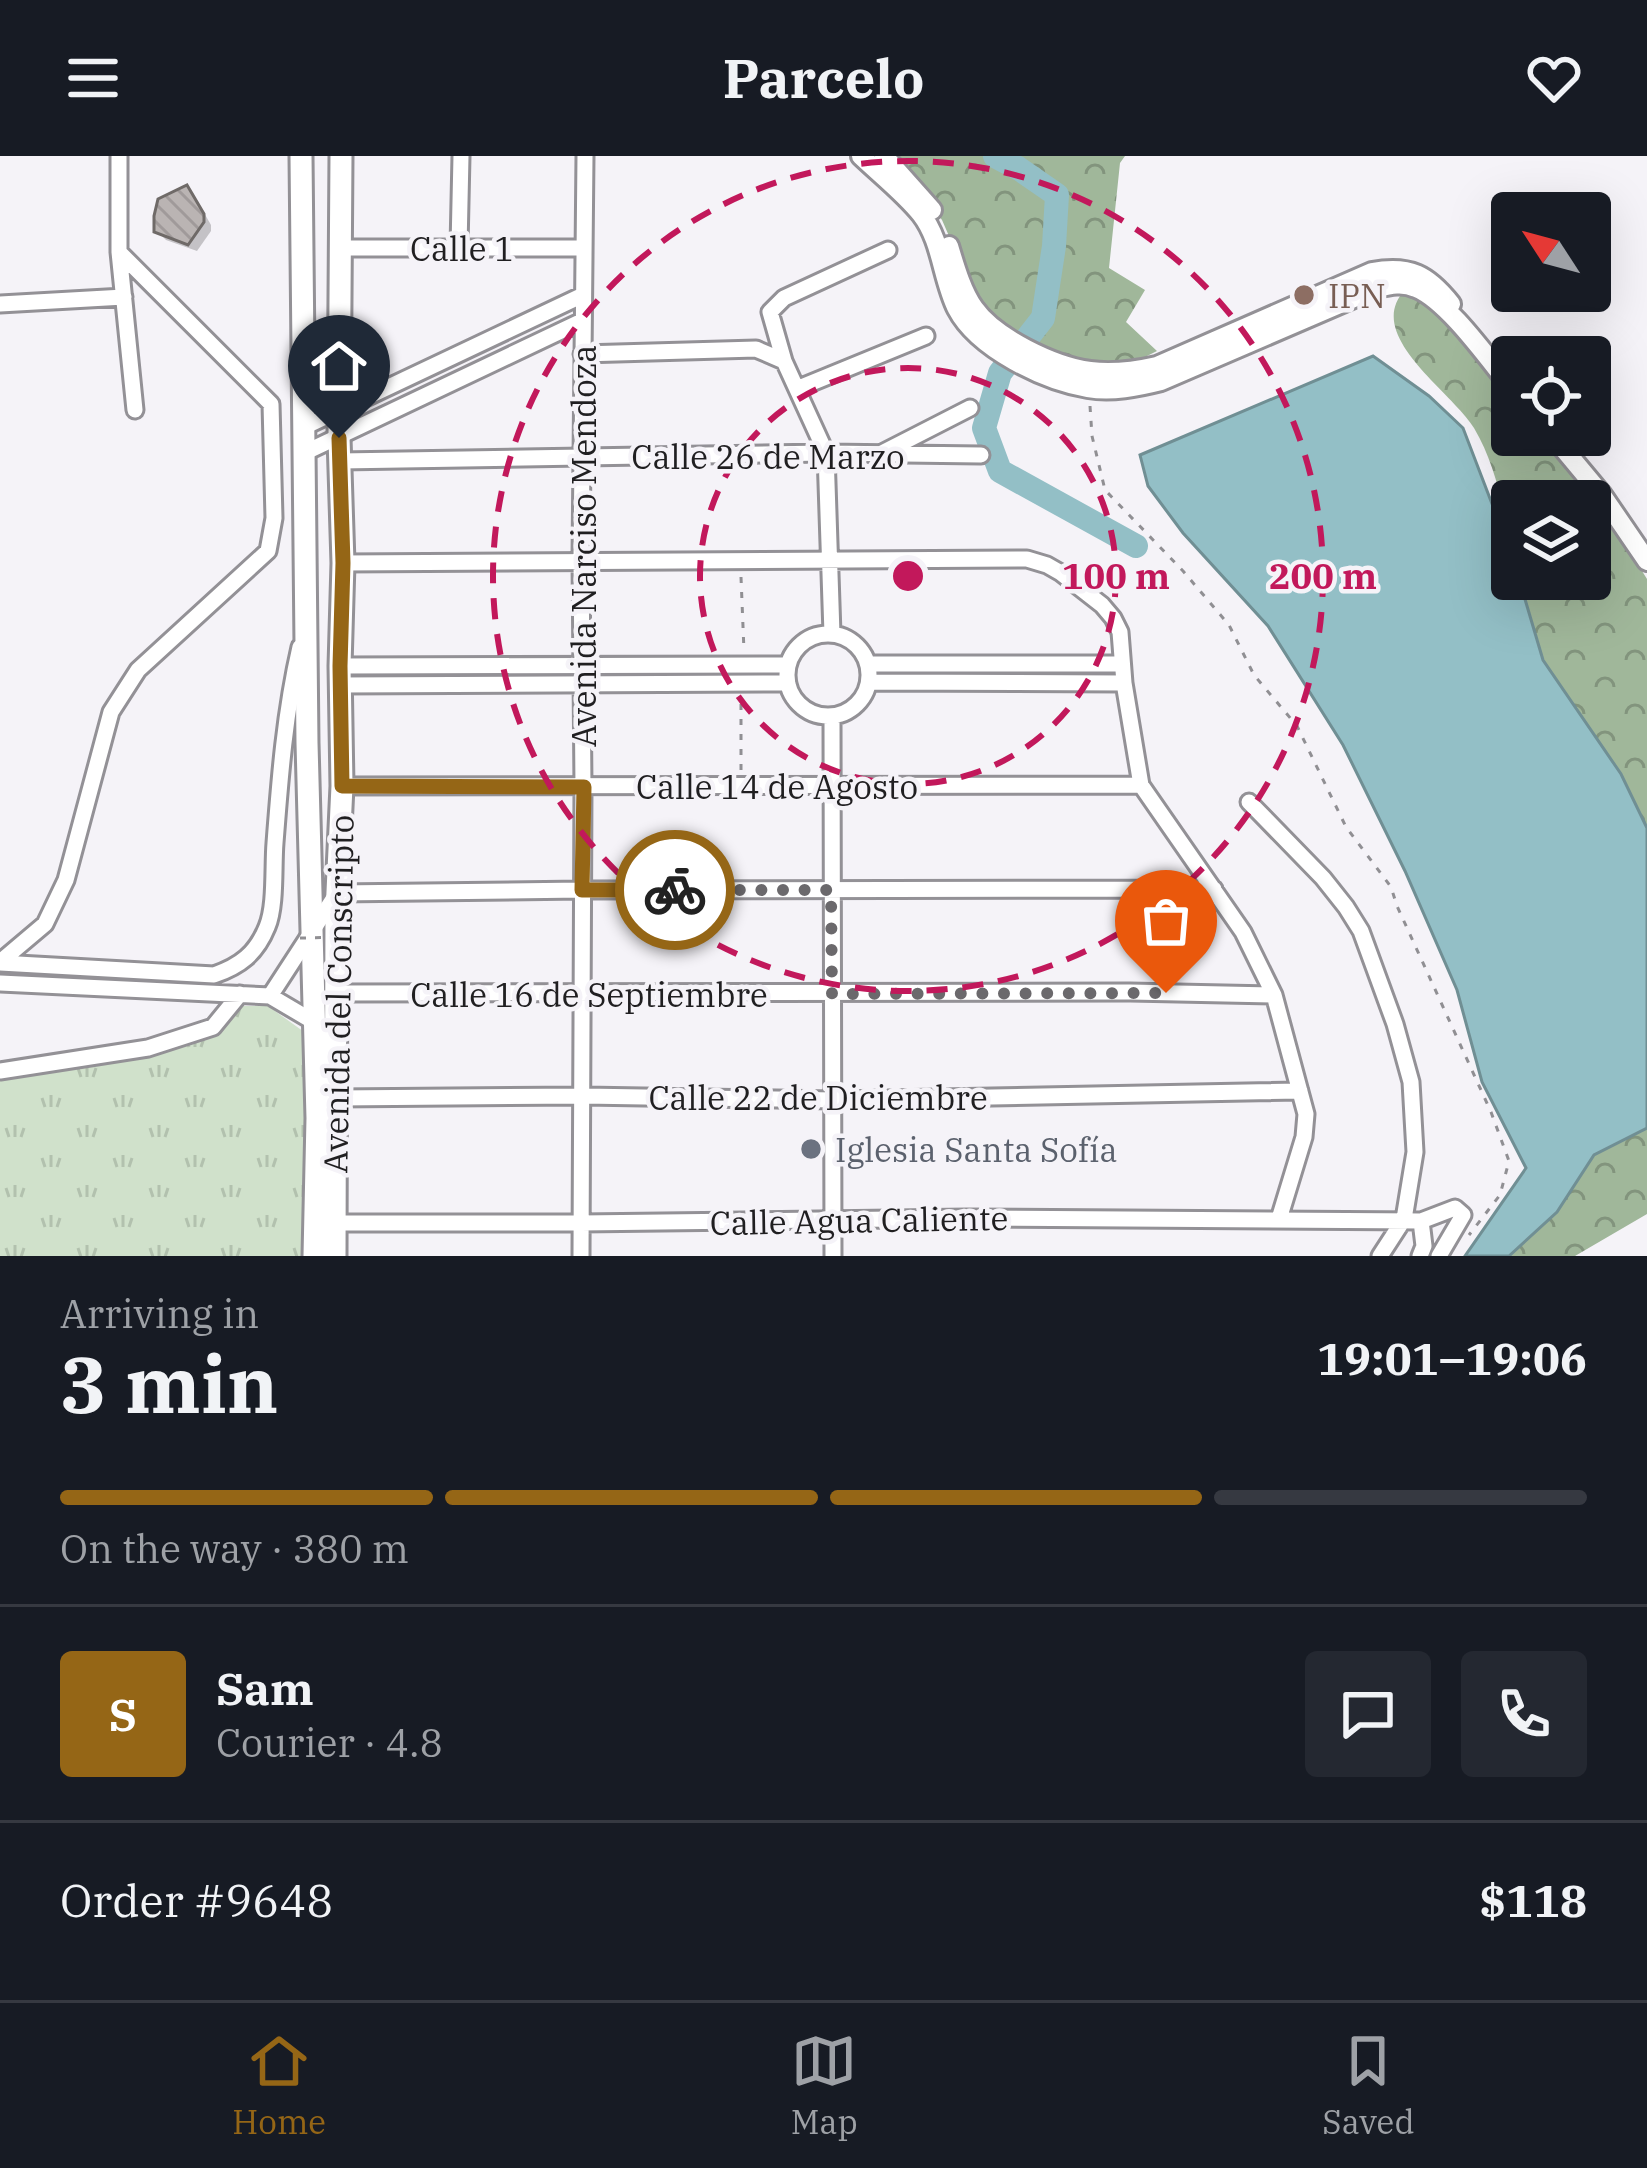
<!DOCTYPE html>
<meta charset="utf-8">
<style>
:root{--surface:#171b24;--page:#242831;--text:#f1f3f6;--muted:#9ea1a6;--line:#363941;--accent:#956616}
body{margin:0;font-family:"IBM Plex Serif",serif;background:var(--page);color:var(--text);height:100vh;display:flex;flex-direction:column;font-size:45px;white-space:nowrap}
*{box-sizing:border-box;margin:0}
p{font-size:39px;color:var(--muted)}
.icon{flex:none;width:66px;height:66px;fill:none;stroke:currentColor;stroke-width:2;stroke-linecap:round;stroke-linejoin:round}
.map{position:relative;height:1100px;overflow:hidden}
.drawer{display:flex;flex-direction:column;background:var(--surface);flex:1}
.drawer>*{flex:none}
.needle{width:78px;rotate:306deg}
.tools{position:absolute;left:1491px;top:36px;display:grid;gap:24px}
.tools a{display:grid;place-items:center;width:120px;height:120px;border-radius:12px;background:var(--surface);box-shadow:0 12px 48px #0002;font-size:60px}
.pin{position:absolute;display:grid;place-items:center;width:102px;height:102px;color:#fff;margin:-123px -51px;border-radius:50% 50% 50% 0;rotate:-45deg;box-shadow:0 0 12px #0007}
.pin .icon{rotate:45deg}
.courier{position:absolute;display:grid;place-items:center;width:120px;height:120px;margin:-60px;border:9px solid #956616;border-radius:50%;background:#fff;color:#222;box-shadow:0 3px 15px #0007}
.headline em{font-style:normal;font-weight:700}
.headline div{display:flex;flex-direction:column-reverse}
.headline{display:flex;align-items:center;justify-content:space-between;height:204px;padding:0 60px}
h1{font-size:78px;font-weight:700;line-height:90px}
.bar{display:grid;grid-template-columns:repeat(4,1fr);gap:18px 12px;align-content:center;height:144px;padding:0 60px}
.bar i{height:15px;border-radius:9px;background:var(--line)}
.bar .active{background:var(--accent)}
.bar p{grid-column:span 4}
.line{display:flex;align-items:center;gap:30px;padding:0 60px;border-top:3px solid var(--line)}
.line div{flex:1}
.round{display:grid;place-items:center;flex:none;width:126px;height:126px;border-radius:12px;background:var(--page)}
header{display:flex;justify-content:space-between;align-items:center;height:156px;padding:0 60px;background:var(--surface);font-size:54px;font-weight:700}
.tabs{display:flex;justify-content:space-around;align-items:center;height:168px;border-top:3px solid var(--line);background:var(--surface);font-size:33px;color:var(--muted)}
.tabs a{display:grid;justify-items:center;gap:6px}
.tabs .active{color:var(--accent)}
.map>svg:first-child{display:block}
</style>
<header><svg class="icon" aria-label="menu" viewBox="0 0 24 24"><path d="M4 6h16M4 12h16M4 18h16"/></svg>Parcelo<svg class="icon" aria-label="heart" viewBox="0 0 24 24"><path d="M12 20l-8-8c-3-5 5-10 8-4 3-6 11-1 8 4z"/></svg></header>
<div class="map">
<svg width="1647" height="1100" viewBox="0 0 1647 1100">
<defs>
<pattern id="grass-tufts" width="24" height="20" patternUnits="userSpaceOnUse" patternTransform="scale(3)"><rect width="24" height="20" fill="#d0e1cb"/><path d="M3 7l-1-3M5 7V3M7 7l1-3M15 17l-1-3M17 17v-4M19 17l1-3" fill="none" stroke="#b2c1ae"/></pattern>
<pattern id="forest-crowns" width="20" height="18" patternUnits="userSpaceOnUse" patternTransform="scale(3)"><rect width="20" height="18" fill="#a0b79a"/><path d="M2 6a3 3 0 1 1 6 0M12 15a3 3 0 1 1 6 0" fill="none" stroke="#82947d"/></pattern>
<pattern id="building-back-hatch" width="6" height="6" patternUnits="userSpaceOnUse" patternTransform="scale(3)"><rect width="6" height="6" fill="#bab4b3"/><path d="M-1 5l2 2M0 0l6 6M5-1l2 2" fill="none" stroke="#a09a9a"/></pattern>
</defs>
<rect width="100%" height="100%" fill="#f5f3f8"/>
<path fill="url(#grass-tufts)" d="M 242,850 L 268,850 L 307,878 L 309,1100 L 0,1100 L 0,923 L 71,910 L 216,875 Z"/>
<path fill="url(#forest-crowns)" d="M 890,0 L 1125,0 L 1120,7 L 1109,112 L 1145,134 L 1126,166 L 1157,195 L 1125,211 L 1070,206 L 1002,173 L 983,158 L 942,64 L 904,14 Z
M 1405,134 L 1442,161 L 1512,244 L 1512,279 L 1542,279 L 1597,343 L 1647,423 L 1647,672 L 1621,618 L 1543,503 L 1519,423 L 1590,423 L 1590,345 L 1512,345 L 1512,399 C 1504,355 1497,311 1474,272 C 1454,237 1362,179 1405,134 Z
M 1647,972 L 1647,1058 L 1575,1100 L 1509,1100 L 1557,1056 L 1594,999 Z"/>
<path fill="#93bfc6" stroke="#708f94" stroke-width="3" d="M 1373,200 L 1429,240 L 1463,272 L 1512,400 L 1512,423 L 1519,423 L 1543,504 L 1621,618 L 1647,672 L 1647,972 L 1594,999 L 1557,1056 L 1509,1100 L 1465,1100 L 1526,1012 L 1482,926 L 1457,834 L 1405,715 L 1343,589 L 1268,470 L 1183,377 L 1148,330 L 1140,299 Z"/>
<path fill="#0003" d="M 186,33 L 195,41 L 211,69 L 211,75 L 197,95 L 166,84 L 157,75 Z"/>
<g fill="none" stroke-linecap="round" stroke-linejoin="round">
<path stroke="#93bfc6" stroke-width="24" d="M 995,0 L 1018,12 L 1057,39 L 1054,90 L 1043,162 L 1000,217 L 984,272 L 1000,315 L 1136,390"/>
</g>
<path fill="url(#building-back-hatch)" stroke="#6f6a68" stroke-width="3" d="M 187,29 L 204,58 L 204,66 L 188,89 L 154,76 L 154,60 L 158,43 Z"/>
<g fill="none" stroke-linecap="round" stroke-linejoin="round">
<g stroke="#939196" stroke-width="21">
<path id="minor" d="M 459,91 L 461,0
M 340,92 L 584,92
M 119,96 L 135,254
M 0,148 L 124,141
M 582,198 L 756,193 L 784,205
M 799,232 L 926,180
M 304,271 L 583,139
M 304,297 L 582,165
M 882,297 L 970,252
M 340,305 L 826,297 L 981,299
M 343,407 L 1027,403 L 1047,409 L 1061,417 L 1102,449 L 1113,462 L 1120,476 L 1124,527 L 1141,629 L 1243,776 L 1274,839 L 1306,958 L 1304,981 L 1279,1063
M787 519a41 41 0 1 1 82 0a41 41 0 1 1-82 0Z
M 832,478 L 826,297 L 784,205 L 770,156 L 784,142 L 888,94
M 868,508 L 1122,508
M 340,510 L 788,509
M 869,526 L 1124,527
M 340,529 L 788,527
M 832,561 L 833,1100
M 342,630 L 1141,629
M 1249,646 L 1323,722 L 1346,751 L 1361,775 L 1395,868 L 1411,926 L 1415,996 L 1404,1063 L 1380,1100
M 0,806 L 45,768 L 66,724 L 111,556 L 138,514 L 268,395 L 274,362 L 271,248 L 119,96 L 119,0
M 0,807 L 214,819 C 240,810 256,798 267,771 C 276,750 273,711 275,687 C 280,621 285,556 300,491
M 0,827 L 270,840 L 314,866
M 336,837 L 1130,836 L 1274,839
M 270,840 L 337,737 L 582,734 L 1214,733
M 0,915 L 148,892 L 213,871 L 240,838
M 336,942 L 584,940 L 834,944 L 1300,935
M 329,1067 L 581,1067 L 967,1062 L 1421,1065 L 1455,1052 L 1463,1059 L 1439,1100
M 581,1100 L 583,631 L 581,403 L 585,0
M 1420,1100 L 1424,1090 L 1421,1065"/>
</g>
<g stroke="#939196" stroke-width="24">
<path id="tertiary" d="M 861,0 C 881,19 904,37 921,58 C 942,85 942,123 957,153 C 978,193 1045,225 1088,232 C 1112,236 1137,231 1161,225 L 1377,132 C 1390,129 1403,126 1416,132 C 1448,145 1489,204 1512,232
M 884,0 L 932,54
M 949,90 C 955,110 962,135 974,152 C 995,182 1054,210 1090,215 C 1113,218 1135,215 1157,210 L 1372,116 C 1410,109 1428,119 1451,148
M 1552,279 L 1602,339 L 1647,405"/>
</g>
<g stroke="#939196" stroke-width="27">
<path id="secondary" d="M 301,0 L 307,587 L 317,962 L 314,1100
M 335,1100 L 336,757 L 342,630 L 340,510 L 343,407 L 339,282 L 341,0"/>
</g>
<path stroke="#908f93" stroke-width="3" stroke-dasharray="6 9" stroke-linecap="butt" d="M 1090,250 L 1092,280 L 1105,334 L 1183,415 L 1229,469 L 1254,519 L 1297,570 L 1346,671 L 1391,731 L 1397,750 L 1491,956 L 1509,1005 L 1500,1039 L 1469,1079
M 741,421 L 744,495
M 741,614 L 741,539"/>
<use href="#minor" stroke="#fff" stroke-width="15"/>
<use href="#tertiary" stroke="#fff" stroke-width="18"/>
<use href="#secondary" stroke="#fff" stroke-width="21"/>
<path stroke="#908f93" stroke-width="3" stroke-dasharray="6 9" stroke-linecap="butt" d="M 300,782 L 354,781"/>
</g>
<g fill="none" stroke-linecap="round" stroke-linejoin="round">
<path stroke="#6b696c" stroke-width="12" stroke-dasharray="0 21.6" d="M 675,734 L 831,734 L 832,838 L 1166,837"/>
<path stroke="#956616" stroke-width="15" d="M 339,282 L 343,407 L 340,510 L 342,630 L 584,631 L 582,734 L 675,734"/>
</g>
<g fill="none" stroke="#c2185b" stroke-width="6" stroke-dasharray="21 15">
<circle cx="908" cy="420" r="208"/>
<circle cx="908" cy="420" r="415"/>
</g>
<circle fill="#8d6e63" stroke="#f5f3f8" stroke-width="4.5" cx="1304" cy="139" r="12"/>
<circle fill="#6b7280" stroke="#f5f3f8" stroke-width="4.5" cx="811" cy="993" r="12"/>
<g text-anchor="middle" dominant-baseline="central" stroke-width="9" stroke-linejoin="round" paint-order="stroke">
<g font-size="33" fill="#201f21" stroke="#f5f3f8">
<text x="462" y="92">Calle 1</text>
<text x="768" y="300">Calle 26 de Marzo</text>
<text transform="translate(583 390) rotate(-90)">Avenida Narciso Mendoza</text>
<text x="777" y="630">Calle 14 de Agosto</text>
<text transform="translate(338 838) rotate(-89)">Avenida del Conscripto</text>
<text x="589" y="838">Calle 16 de Septiembre</text>
<text x="818" y="941">Calle 22 de Diciembre</text>
<text transform="translate(859 1064) rotate(-1)">Calle Agua Caliente</text>
</g>
<g font-size="33" fill="#785e54" stroke="#f5f3f8" text-anchor="start">
<text x="1328" y="139">IPN</text>
</g>
<g font-size="33" fill="#5b616d" stroke="#f5f3f8" text-anchor="start">
<text x="835" y="993">Iglesia Santa Sofía</text>
</g>
</g>
<circle cx="908" cy="420" r="18" fill="#c2185b" stroke="#f5f3f8" stroke-width="6"/>
<g font-size="36" text-anchor="middle" font-weight="bold" fill="#c2185b" stroke="#f5f3f8" stroke-width="9" stroke-linejoin="round" paint-order="stroke">
<text x="1116" y="433">100 m</text>
<text x="1323" y="433">200 m</text>
</g>
</svg>
<div class="tools">
<a><svg class="needle" viewBox="-14 -14 28 28"><path d="M0-13l5 13h-10z" fill="#e53935"/><path d="M0 13l5-13h-10z" fill="#9ea1a6"/></svg></a>
<a><svg class="icon" aria-label="locate" viewBox="0 0 24 24"><circle cx="12" cy="12" r="6"/><path d="M12 2v4M12 18v4M2 12h4M18 12h4"/></svg></a>
<a><svg class="icon" aria-label="layers" viewBox="0 0 24 24"><path d="M12 4l9 5-9 5-9-5zM3 14l9 5 9-5"/></svg></a>
</div>
<div class="pin" style="left:1166px;top:837px;background:#ea580c"><svg class="icon" aria-label="bag" viewBox="0 0 24 24"><path d="M5 8h14l-1 12H6zM9 8a3 3 0 0 1 6 0"/></svg></div>
<div class="pin" style="left:339px;top:282px;background:#1f2937"><svg class="icon" aria-label="home" viewBox="0 0 24 24"><path d="M3 11l9-7 9 7M6 9v11h12V9"/></svg></div>
<div class="courier" style="left:675px;top:734px"><svg class="icon" aria-label="bike" viewBox="0 0 24 24"><circle cx="6" cy="16" r="4"/><circle cx="18" cy="16" r="4"/><path d="M6 16l4-8h5l3 8M10 8l3 8H6M13 5h3"/></svg></div>
</div>
<section class="drawer">
<div class="headline"><div><h1>3 min</h1><p>Arriving in</p></div><em>19:01–19:06</em></div>
<div class="bar"><i class="active"></i><i class="active"></i><i class="active"></i><i></i><p>On the way · 380 m</p></div>
<div class="line" style="height:216px"><b class="round" style="background:var(--accent);color:#fff">S</b><div><b>Sam</b><p>Courier · 4.8</p></div><a class="round"><svg class="icon" aria-label="chat" viewBox="0 0 24 24"><path d="M4 5h16v11H9l-5 4z"/></svg></a><a class="round"><svg class="icon" aria-label="phone" viewBox="0 0 24 24"><path d="M5 4h4l2 5-3 2q2 4 5 5l2-3 5 2v4C11 20 4 13 5 4z"/></svg></a></div>
<div class="line" style="height:156px"><div>Order #9648</div><b>$118</b></div>
</section>
<nav class="tabs">
<a class="active"><svg class="icon" aria-label="home" viewBox="0 0 24 24"><path d="M3 11l9-7 9 7M6 9v11h12V9"/></svg>Home</a>
<a><svg class="icon" aria-label="map" viewBox="0 0 24 24"><path d="M3 6l6-2 6 2 6-2v14l-6 2-6-2-6 2zM9 4v14M15 6v14"/></svg>Map</a>
<a><svg class="icon" aria-label="saved" viewBox="0 0 24 24"><path d="M7 4h10v16l-5-4-5 4z"/></svg>Saved</a>
</nav>
